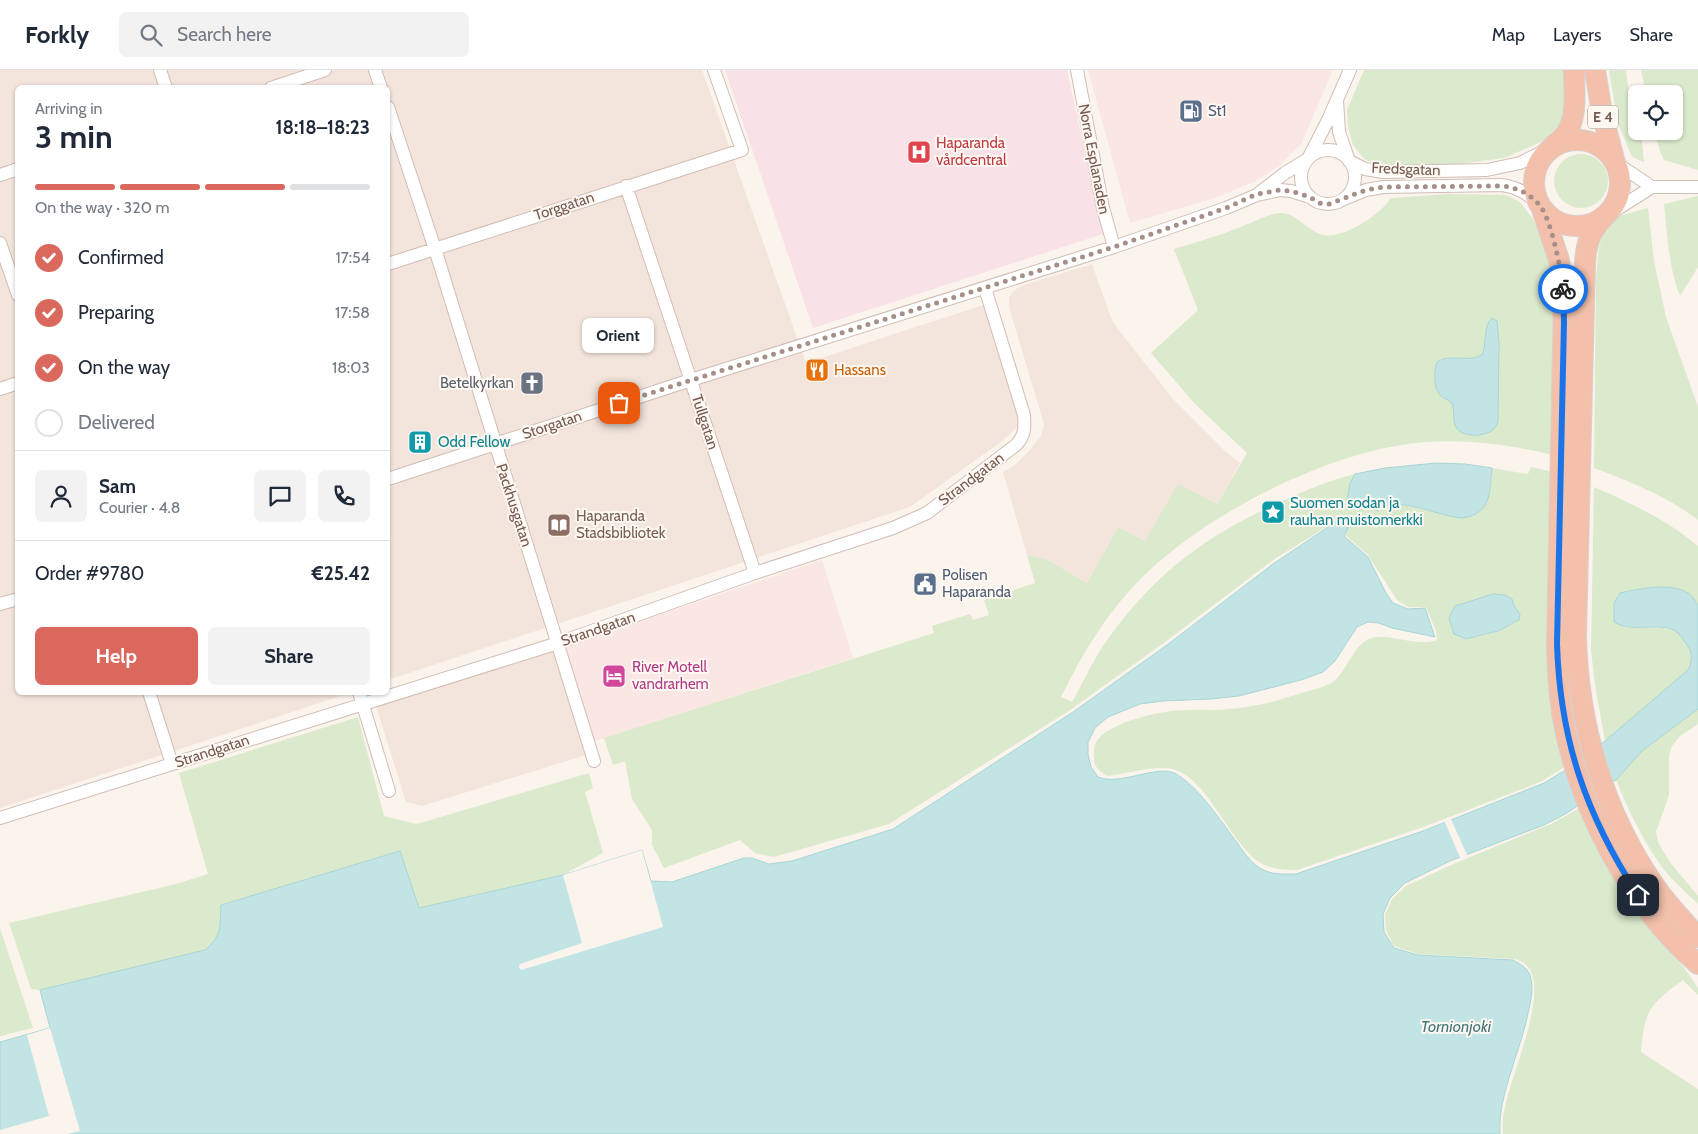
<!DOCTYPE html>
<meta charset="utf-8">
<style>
:root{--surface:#fff;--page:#f2f2f3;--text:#1f2937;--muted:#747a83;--line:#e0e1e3;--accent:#da685d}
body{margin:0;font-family:Cabin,sans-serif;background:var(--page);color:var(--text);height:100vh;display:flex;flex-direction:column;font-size:19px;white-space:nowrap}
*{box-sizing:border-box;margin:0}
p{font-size:16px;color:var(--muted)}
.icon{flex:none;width:28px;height:28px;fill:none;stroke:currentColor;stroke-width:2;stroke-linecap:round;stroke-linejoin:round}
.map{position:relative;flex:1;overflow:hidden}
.details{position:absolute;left:15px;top:15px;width:375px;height:610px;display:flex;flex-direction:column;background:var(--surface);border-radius:8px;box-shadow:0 1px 4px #0004}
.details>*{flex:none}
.buttons{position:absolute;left:1628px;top:15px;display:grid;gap:10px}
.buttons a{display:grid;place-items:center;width:55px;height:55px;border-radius:8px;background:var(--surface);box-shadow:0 1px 4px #0004;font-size:25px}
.pin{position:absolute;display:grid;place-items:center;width:42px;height:42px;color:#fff;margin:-21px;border-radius:10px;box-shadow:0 2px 8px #0006}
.courier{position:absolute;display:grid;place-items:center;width:50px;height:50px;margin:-25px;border:4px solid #1a73e8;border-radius:50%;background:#fff;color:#222;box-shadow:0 1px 6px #0007}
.bubble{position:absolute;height:35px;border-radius:8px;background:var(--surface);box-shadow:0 1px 4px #0004;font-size:16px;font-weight:700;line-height:35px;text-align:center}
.overview em{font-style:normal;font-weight:700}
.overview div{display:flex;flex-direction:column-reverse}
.overview{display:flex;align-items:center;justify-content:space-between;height:85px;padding:0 20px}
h1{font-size:32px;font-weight:700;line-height:38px}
.bar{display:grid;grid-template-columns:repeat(4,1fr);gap:8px 5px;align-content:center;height:60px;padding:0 20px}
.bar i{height:6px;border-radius:4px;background:var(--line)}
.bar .active{background:var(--accent)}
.bar p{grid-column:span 4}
.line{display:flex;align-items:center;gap:12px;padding:0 20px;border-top:1px solid var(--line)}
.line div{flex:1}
.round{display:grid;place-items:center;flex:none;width:52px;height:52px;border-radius:8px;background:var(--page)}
ol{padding:0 20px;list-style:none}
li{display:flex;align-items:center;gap:15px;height:55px}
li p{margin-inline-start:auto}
li .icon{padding:5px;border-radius:50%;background:var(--accent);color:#fff;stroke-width:4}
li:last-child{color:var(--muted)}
li i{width:28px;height:28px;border:2px solid var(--line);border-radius:50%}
.cta{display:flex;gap:10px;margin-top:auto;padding:10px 20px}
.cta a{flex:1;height:58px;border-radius:8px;background:var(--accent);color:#fff;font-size:20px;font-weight:700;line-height:58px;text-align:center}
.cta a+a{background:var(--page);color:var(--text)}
header{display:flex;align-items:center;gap:30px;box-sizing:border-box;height:70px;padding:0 25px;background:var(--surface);border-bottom:1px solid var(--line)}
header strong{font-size:24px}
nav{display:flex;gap:28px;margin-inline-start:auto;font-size:18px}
.search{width:350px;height:45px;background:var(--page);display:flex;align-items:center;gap:12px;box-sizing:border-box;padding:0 18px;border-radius:8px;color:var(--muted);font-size:19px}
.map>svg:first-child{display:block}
</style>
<header>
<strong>Forkly</strong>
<div class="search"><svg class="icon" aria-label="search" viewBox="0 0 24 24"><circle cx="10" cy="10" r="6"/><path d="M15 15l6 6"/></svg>Search here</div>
<nav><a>Map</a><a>Layers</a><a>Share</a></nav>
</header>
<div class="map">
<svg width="1698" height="1064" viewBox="0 0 1698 1064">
<rect width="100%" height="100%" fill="#fbf4ed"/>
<path fill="#f3e5dc" d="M 0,0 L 702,0 L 806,293 L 986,234 L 1022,353 L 1001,372 L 910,437 L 388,610 L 388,18 L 18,18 L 18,622 L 350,623 L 0,738 Z
M 1092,194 L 1111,248 L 1118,259 L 1173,329 L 1224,380 L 1240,393 L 1217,434 L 1145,471 L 1118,457 L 1087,513 L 1046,489 L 1027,485 L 1003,402 L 1014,396 L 1030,380 L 1041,366 L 1044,354 L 1009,237 L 1009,228 L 1013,221 L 1021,216 Z
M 561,578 L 589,684 L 422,736 L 406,732 L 376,636 Z"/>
<path fill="#fae6e2" d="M 1088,0 L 1333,0 L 1301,74 L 1279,96 L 1254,112 L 1215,128 L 1130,153 Z
M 822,490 L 853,588 L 586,674 L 561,578 Z"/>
<path fill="#f8e1e7" d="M 725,0 L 1067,0 L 1103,164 L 813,258 Z"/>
<path fill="#dbe9cc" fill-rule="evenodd" d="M 1364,0 L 1564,0 L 1566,35 L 1560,54 L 1543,71 L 1504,88 L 1459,94 L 1379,96 L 1364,89 L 1353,75 L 1348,57 L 1347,40 Z
M 1609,0 L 1626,0 C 1627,21 1636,40 1636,61 L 1640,61 L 1641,63 L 1644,92 L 1632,87 L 1618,54 Z
M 1641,0 L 1698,0 L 1698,100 L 1664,90 L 1660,81 L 1654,61 L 1674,61 L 1674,24 L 1646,24 Z
M1554 111a27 27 0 1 1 54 0a27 27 0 1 1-54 0Z
M 1447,124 L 1506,125 L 1520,132 L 1533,149 L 1549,183 L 1554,210 L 1556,251 L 1553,385 C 1512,375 1468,369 1426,372 C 1330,379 1197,447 1133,517 C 1102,550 1081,587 1061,627 L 1072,632 C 1083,613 1091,594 1103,576 C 1150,508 1200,469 1274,435 C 1301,422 1327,411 1355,404 L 1350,413 L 1347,430 L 1378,441 L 1381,436 L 1388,435 L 1404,435 L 1472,446 C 1492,437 1490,417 1492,398 L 1528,404 L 1531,397 L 1553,402 L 1566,696 L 1542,711 L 1525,718 L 1426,756 L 1297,800 C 1287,800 1277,800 1267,796 C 1232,783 1210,707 1172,699 C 1157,695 1125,704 1107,706 C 1099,701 1093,696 1094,686 C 1094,681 1094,675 1097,671 C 1108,652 1164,640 1185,640 C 1200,639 1215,641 1230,639 C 1257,637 1283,629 1308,621 C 1315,619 1323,617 1330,614 C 1347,604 1352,576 1369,569 C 1386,561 1416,578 1437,570 L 1436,561 L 1426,537 L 1408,537 L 1397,530 L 1368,485 L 1345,465 L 1349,456 L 1336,451 L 1273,490 L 1165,572 L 1070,640 L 889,754 L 774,787 L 755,783 L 740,770 L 664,798 L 652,775 L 652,760 L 632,729 L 625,691 L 613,695 L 604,668 L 934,563 L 932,556 L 970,544 L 973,550 L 989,545 L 984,530 L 1035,513 L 1027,485 L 1046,489 L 1087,513 L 1118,457 L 1145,471 L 1178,414 L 1217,434 L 1247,383 L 1195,334 L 1151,283 L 1198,240 L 1174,179 C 1198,172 1221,165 1243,156 C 1254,152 1268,144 1280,143 C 1295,142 1306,159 1320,164 C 1340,172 1380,145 1391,128 ZM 1493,524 L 1505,525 L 1516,538 L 1514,554 C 1508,554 1505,557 1500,560 C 1490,565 1471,569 1460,568 L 1455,536 Z
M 1698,126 L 1698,197 L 1680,226 C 1669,200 1667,162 1664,134 Z
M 1648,138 L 1654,191 L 1666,247 L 1698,337 L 1698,450 C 1667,426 1631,412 1594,398 L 1596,208 L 1599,176 L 1606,159 L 1619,146 Z
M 1594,417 C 1631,433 1667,450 1698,476 L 1698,535 L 1689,523 L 1622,557 L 1663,558 L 1677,561 L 1690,578 L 1692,593 L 1688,600 L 1605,671 L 1595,615 L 1591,580 Z
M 1698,639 L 1698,654 L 1680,666 L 1672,676 L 1669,686 L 1669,725 L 1656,762 L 1658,772 L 1669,791 L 1698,826 L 1698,834 C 1687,823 1675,813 1665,801 C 1644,774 1629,741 1616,710 L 1642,681 Z
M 358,647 L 384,746 L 416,754 L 427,751 L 589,703 L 593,718 L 585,722 L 603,783 L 563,805 L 419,838 L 400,781 L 221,835 C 220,857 222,866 205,880 L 40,920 L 31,919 L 9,853 L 176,814 L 208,804 L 179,703 Z
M 1581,737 L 1605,788 L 1651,861 L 1686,900 L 1698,918 L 1698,925 L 1683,910 C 1650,934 1644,941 1641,982 L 1698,1019 L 1698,1064 L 1503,1064 C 1502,1054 1503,1043 1506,1033 C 1512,1003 1550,920 1527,896 C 1524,892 1518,890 1514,889 L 1418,884 L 1394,876 L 1386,861 L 1385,845 L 1392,829 L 1406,816 L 1451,795 L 1553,753 Z
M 0,858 L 33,958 L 0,966 Z"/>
<path fill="#c2e4e4" stroke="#a9d5d5" d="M 1492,248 L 1497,251 L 1499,273 L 1498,352 C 1497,354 1495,358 1494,359 C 1486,367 1461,368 1456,357 C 1452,350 1455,341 1452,334 C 1450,329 1443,329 1440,325 C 1433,317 1434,301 1437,292 C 1449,283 1468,293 1482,285 C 1487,274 1483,256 1492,248 Z
M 1436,393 L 1465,394 L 1492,398 C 1489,423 1492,443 1463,448 C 1436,446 1409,429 1381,436 L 1378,441 L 1347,430 L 1350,413 L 1355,404 L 1385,398 Z
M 1337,451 L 1349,456 L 1344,466 L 1368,487 L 1386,523 L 1393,533 L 1408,539 L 1425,538 L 1435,567 L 1392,558 L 1379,553 L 1368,552 L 1357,557 L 1335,591 L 1323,602 L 1301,610 L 1239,626 L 1210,629 L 1163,631 L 1140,634 L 1108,647 L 1095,658 L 1088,672 L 1088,684 L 1091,697 L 1098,707 C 1120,716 1155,695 1174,703 C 1197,714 1223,754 1238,774 C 1245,784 1254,797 1266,801 C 1275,805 1286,804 1296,804 L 1423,761 L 1544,713 L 1567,699 L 1605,671 L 1688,600 C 1692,593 1693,582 1687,575 C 1684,571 1681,566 1678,563 C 1663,550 1632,564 1614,552 L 1614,533 L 1620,523 C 1638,519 1671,512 1688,523 C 1692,525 1695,531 1698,535 L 1698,639 L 1642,681 L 1616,710 L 1567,743 L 1544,755 L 1450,791 L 1405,813 L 1390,828 L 1383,844 L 1384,862 L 1394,878 L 1418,885 L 1513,890 C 1520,894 1527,897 1530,905 C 1534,917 1531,931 1528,943 C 1521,980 1497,1028 1500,1064 L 0,1064 L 0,972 L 50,958 L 40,920 L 205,880 C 222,866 220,857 221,835 L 400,781 L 419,838 L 563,805 L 642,780 L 651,811 L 672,812 L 744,788 L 752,788 L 769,794 L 792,791 L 893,759 L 1073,642 L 1167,575 L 1273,494 Z
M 1493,524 L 1505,525 L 1512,529 L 1514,536 L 1520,544 L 1519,550 L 1498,561 L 1466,569 L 1454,564 L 1449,548 L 1455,536 Z"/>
<path fill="#fbf4ed" d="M 1450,747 L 1468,787 L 1461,790 L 1444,750 Z
M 642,780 L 663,857 L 521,900 L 519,897 L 520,894 L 582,873 L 563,805 Z
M 50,958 L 80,1061 L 68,1064 L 0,1064 L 0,1060 L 49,1046 L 27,965 Z"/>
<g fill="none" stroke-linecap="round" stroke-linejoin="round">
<g stroke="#d0bdb5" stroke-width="14">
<path id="minor" d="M 160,0 L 166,18
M 375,0 L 381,18
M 1077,0 L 1103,138 L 1114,177
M 271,18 L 325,0
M 1337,30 L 1339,62 L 1349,91 L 1365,99 L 1383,102 L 1487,100 L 1520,93 L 1550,78
M 388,37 L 435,179 L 594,691
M1301 107a27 27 0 1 1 54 0a27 27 0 1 1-54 0Z
M 0,105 L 18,99
M 626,116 L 755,503
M 1652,117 L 1698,117
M 1259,123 L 1285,103 L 1308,89 L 1328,50 L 1350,0
M 1344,129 L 1366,120 L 1383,117 L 1501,115 C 1519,117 1531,125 1542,139
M 1603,148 L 1652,117 L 1616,93
M 0,173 L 18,225
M 388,194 L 742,80 L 714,0
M 0,319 L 18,313
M 388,409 L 691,310 L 1114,177 L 1226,138 L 1257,125 L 1280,120 L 1291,121 L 1310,127
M 0,534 L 18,529
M 149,622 L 172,694
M 359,622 L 389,721
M 0,748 L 558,573 L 755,503 L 893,458 L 927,443 L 1016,375 C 1025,366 1025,357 1024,345 L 985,218"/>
</g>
<g stroke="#d9d1ce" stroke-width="22">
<path id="trunk" d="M 1595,0 L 1602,43 L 1614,89
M1534 113a43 43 0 1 1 86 0a43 43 0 1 1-86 0Z
M 1553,76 C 1557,73 1561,69 1565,65 C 1578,49 1574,20 1574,0
M 1542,139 L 1559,190 L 1564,227 L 1557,574 C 1557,597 1559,620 1562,643 C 1577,734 1628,833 1698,894
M 1603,148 C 1590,162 1586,174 1585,193 L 1576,565 C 1578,654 1603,741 1654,815 C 1667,834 1683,851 1698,867"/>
</g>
<use href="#minor" stroke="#fff" stroke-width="12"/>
<use href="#trunk" stroke="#f2c0ab" stroke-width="20"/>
</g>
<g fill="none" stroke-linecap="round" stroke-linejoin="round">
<path stroke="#a58f88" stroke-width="5" stroke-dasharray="0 9" d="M 619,333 L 1114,177 L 1226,138 L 1257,124 L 1280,120 L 1291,121 L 1310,127 L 1319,133 L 1329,134 L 1366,120 L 1383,117 L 1501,116 C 1517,117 1531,124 1541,137 C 1552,153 1561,200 1563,219"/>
<path stroke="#1a73e8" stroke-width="6" d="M 1563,219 L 1564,252 L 1557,574 C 1560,670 1586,745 1638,825"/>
</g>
<defs>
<g id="fuel-square" transform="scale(1.25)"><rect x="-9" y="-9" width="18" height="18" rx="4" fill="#5c6f8a" stroke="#fef8f3"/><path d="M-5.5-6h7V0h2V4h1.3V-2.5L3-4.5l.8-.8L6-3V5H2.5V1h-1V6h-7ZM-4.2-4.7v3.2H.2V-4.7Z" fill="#fff"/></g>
<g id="hospital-square" transform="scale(1.25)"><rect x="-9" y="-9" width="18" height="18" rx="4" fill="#e0444e" stroke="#fef8f3"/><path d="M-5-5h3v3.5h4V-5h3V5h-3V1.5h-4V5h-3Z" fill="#fff"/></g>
<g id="restaurant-square" transform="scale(1.25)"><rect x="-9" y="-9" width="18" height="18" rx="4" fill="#e8710a" stroke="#fef8f3"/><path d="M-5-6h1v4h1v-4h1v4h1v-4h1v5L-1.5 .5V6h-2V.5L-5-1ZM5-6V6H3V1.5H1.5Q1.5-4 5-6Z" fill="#fff"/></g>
<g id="church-square" transform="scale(1.25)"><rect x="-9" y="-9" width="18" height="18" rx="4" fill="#6b7280" stroke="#fef8f3"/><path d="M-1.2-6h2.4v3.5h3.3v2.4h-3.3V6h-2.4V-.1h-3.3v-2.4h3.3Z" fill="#fff"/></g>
<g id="building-square" transform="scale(1.25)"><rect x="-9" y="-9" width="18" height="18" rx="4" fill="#0f9aa8" stroke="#fef8f3"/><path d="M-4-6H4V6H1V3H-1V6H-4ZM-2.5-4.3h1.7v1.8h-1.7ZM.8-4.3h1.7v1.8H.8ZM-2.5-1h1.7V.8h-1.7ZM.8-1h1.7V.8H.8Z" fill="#fff"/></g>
<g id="sight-square" transform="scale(1.25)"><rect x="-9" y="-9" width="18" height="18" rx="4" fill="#0f9aa8" stroke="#fef8f3"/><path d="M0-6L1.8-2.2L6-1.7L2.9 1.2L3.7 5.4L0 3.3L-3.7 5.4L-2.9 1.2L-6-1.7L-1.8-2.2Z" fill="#fff"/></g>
<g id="library-square" transform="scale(1.25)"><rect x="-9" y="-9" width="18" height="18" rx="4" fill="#8d6e63" stroke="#fef8f3"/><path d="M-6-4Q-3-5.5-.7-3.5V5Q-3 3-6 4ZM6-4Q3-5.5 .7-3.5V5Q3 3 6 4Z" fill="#fff"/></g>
<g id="civic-square" transform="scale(1.25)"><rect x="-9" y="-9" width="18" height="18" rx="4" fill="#5c6f8a" stroke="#fef8f3"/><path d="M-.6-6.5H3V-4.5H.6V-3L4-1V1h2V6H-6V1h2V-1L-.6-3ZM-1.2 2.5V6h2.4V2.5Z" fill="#fff"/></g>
<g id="hotel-square" transform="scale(1.25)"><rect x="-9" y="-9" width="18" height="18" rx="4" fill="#d1479c" stroke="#fef8f3"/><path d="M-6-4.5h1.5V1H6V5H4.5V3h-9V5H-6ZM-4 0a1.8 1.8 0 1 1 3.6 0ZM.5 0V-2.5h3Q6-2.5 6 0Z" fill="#fff"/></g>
</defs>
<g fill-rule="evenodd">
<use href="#fuel-square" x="1191" y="41"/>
<use href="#hospital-square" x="919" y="82"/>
<use href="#restaurant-square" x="817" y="300"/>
<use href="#church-square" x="532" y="313"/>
<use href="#building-square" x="420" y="372"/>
<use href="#sight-square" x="1273" y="442"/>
<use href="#library-square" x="559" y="455"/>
<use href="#civic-square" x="925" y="514"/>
<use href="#hotel-square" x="614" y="606"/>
</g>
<g text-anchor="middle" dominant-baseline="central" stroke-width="4" stroke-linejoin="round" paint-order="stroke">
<rect fill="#fef8f3" stroke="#9f8982" stroke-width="1" x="1588" y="35.5" width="30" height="23" rx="4"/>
<g font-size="14" font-weight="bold" fill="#765951">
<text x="1603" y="47">E 4</text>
</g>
<g font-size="15" fill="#4e5e75" stroke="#fef8f3" text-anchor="start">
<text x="1208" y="41">St1</text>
<text x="942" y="505">Polisen<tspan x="942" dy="17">Haparanda</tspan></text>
</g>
<g font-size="15" fill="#be3a42" stroke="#fef8f3" text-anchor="start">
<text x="936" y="73">Haparanda<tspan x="936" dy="17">vårdcentral</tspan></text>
</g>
<g font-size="15" fill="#765951" stroke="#fef8f3">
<text transform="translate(1094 89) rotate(79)">Norra Esplanaden</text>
<text transform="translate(1406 99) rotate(2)">Fredsgatan</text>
<text transform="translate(564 136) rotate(-18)">Torggatan</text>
<text transform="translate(705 352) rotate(72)">Tullgatan</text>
<text transform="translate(552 355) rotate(-18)">Storgatan</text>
<text transform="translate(971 409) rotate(-37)">Strandgatan</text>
<text transform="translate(514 435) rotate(72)">Packhusgatan</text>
<text transform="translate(598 559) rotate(-19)">Strandgatan</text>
<text transform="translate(212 681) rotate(-18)">Strandgatan</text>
</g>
<g font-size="15" fill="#c56008" stroke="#fef8f3" text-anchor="start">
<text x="834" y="300">Hassans</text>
</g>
<g font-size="15" fill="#5b616d" stroke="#fef8f3" text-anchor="end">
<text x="514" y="313">Betelkyrkan</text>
</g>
<g font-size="15" fill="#0d838f" stroke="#fef8f3" text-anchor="start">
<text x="438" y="372">Odd Fellow</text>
<text x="1290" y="433">Suomen sodan ja<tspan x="1290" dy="17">rauhan muistomerkki</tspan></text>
</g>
<g font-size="15" fill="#785e54" stroke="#fef8f3" text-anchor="start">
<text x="576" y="446">Haparanda<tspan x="576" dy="17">Stadsbibliotek</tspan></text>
</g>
<g font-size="15" fill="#b23c85" stroke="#fef8f3" text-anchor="start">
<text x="632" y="597">River Motell<tspan x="632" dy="17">vandrarhem</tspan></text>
</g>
<g font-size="16" font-style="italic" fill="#457878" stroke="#fef8f3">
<text x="1456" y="956">Tornionjoki</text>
</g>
</g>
</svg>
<div class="buttons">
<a><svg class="icon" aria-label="locate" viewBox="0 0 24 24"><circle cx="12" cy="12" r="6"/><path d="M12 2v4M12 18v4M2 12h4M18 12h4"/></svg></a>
</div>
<div class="pin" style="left:619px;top:333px;background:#ea580c"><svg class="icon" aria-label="bag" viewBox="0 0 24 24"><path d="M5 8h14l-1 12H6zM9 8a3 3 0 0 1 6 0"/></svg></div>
<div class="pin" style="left:1638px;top:825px;background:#1f2937"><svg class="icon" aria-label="home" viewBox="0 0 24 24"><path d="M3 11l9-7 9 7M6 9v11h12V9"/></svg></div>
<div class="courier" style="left:1563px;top:219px"><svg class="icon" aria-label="bike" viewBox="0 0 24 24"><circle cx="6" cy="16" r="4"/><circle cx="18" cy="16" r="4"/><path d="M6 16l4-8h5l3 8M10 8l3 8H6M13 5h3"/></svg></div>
<div class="bubble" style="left:582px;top:248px;width:72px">Orient</div>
<section class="details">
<div class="overview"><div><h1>3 min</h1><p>Arriving in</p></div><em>18:18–18:23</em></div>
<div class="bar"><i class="active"></i><i class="active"></i><i class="active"></i><i></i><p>On the way · 320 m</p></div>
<ol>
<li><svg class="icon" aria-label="check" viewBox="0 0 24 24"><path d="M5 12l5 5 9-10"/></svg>Confirmed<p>17:54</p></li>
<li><svg class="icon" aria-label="check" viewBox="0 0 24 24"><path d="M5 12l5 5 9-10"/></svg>Preparing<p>17:58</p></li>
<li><svg class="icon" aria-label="check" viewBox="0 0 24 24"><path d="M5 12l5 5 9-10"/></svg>On the way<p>18:03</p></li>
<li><i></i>Delivered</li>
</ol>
<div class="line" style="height:90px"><a class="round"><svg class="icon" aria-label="person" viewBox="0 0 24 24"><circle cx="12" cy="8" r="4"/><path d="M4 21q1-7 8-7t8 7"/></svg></a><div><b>Sam</b><p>Courier · 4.8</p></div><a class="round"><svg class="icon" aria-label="chat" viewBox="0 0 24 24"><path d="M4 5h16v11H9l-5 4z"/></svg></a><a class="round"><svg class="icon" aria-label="phone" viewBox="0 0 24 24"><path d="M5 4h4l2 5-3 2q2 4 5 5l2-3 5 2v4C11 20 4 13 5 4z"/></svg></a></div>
<div class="line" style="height:65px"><div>Order #9780</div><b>€25.42</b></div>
<div class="cta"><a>Help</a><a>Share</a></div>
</section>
</div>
